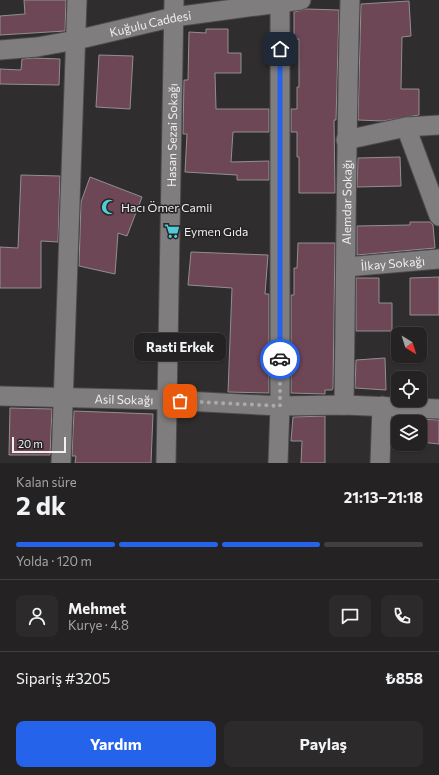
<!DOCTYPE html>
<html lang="tr">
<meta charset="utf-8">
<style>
:root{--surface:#242222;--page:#2c2a2a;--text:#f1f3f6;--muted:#a3a4a5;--line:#413f40;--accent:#2563eb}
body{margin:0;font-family:Commissioner,sans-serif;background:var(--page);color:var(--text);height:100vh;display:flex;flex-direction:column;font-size:15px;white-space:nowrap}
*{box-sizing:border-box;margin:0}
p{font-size:13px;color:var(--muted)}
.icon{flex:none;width:22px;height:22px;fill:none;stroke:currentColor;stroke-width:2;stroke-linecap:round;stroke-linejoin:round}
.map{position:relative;height:463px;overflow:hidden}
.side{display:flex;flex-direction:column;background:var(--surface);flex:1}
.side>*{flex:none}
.needle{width:26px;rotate:142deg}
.fabs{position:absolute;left:391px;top:327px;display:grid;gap:8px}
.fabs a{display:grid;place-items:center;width:36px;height:36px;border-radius:8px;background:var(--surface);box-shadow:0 1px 3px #0004,0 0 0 1px var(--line);font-size:20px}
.scale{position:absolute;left:12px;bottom:10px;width:54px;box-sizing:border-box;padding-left:4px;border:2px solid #f0eeee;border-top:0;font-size:11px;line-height:14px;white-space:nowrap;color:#f0eeee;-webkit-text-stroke:3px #262425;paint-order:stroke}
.pin{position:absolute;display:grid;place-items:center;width:34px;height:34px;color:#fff;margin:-17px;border-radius:8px;box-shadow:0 2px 6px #0006}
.courier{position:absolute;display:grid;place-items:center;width:40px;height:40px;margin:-20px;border:3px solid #2563eb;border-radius:50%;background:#fff;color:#222;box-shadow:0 1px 5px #0007}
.bubble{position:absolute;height:28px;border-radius:8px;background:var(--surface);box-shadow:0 1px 3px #0004,0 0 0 1px var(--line);font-size:13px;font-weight:700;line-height:28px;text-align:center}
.overview em{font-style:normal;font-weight:700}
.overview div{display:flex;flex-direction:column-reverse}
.overview{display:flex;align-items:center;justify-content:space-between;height:68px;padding:0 16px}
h1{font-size:26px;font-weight:700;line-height:30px}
.bar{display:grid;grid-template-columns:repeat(4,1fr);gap:6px 4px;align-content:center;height:48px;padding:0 16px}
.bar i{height:5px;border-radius:3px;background:var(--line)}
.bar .current{background:var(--accent)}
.bar p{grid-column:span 4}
.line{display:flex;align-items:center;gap:10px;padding:0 16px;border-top:1px solid var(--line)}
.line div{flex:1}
.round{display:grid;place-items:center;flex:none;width:42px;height:42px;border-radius:8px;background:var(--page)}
.primary-button{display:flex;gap:8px;margin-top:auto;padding:8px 16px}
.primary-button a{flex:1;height:46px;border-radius:8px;background:var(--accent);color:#fff;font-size:16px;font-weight:700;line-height:46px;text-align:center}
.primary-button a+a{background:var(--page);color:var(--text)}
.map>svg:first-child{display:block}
</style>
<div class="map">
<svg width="439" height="463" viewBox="0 0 439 463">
<rect width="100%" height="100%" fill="#302d2e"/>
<path fill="#6e4757" stroke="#928f90" d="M 24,0 L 66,0 L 65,31 L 0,35 L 0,16 L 25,14 Z
M 409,1 L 411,36 L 402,37 L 401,89 L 419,89 L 419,115 L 383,121 L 358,120 L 361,4 Z
M 307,9 L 339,10 L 336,120 L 334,120 L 335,193 L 299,193 L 299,157 L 297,157 L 297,132 L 291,132 L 291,109 L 297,109 L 297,87 L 299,87 L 299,39 L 294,39 L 294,12 Z
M 206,29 L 228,29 L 228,53 L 241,53 L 241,73 L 215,73 L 216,109 L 269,109 L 269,132 L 233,132 L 231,162 L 269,161 L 269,180 L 237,180 L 237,175 L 185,172 L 187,134 L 183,134 L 184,80 L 188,80 L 189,32 L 206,33 Z
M 99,55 L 133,56 L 130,109 L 96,107 Z
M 33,58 L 60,59 L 59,85 L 0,84 L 0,69 L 21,70 L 22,59 Z
M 400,157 L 401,186 L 357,187 L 358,158 Z
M 21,175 L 60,176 L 58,242 L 41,241 L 41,288 L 0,288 L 0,247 L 18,248 Z
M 90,177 L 142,197 L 127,236 L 118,233 L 115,274 L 79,266 L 81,202 Z
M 410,222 L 430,222 L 433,225 L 435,248 L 357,255 L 357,226 L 410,225 Z
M 298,243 L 335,243 L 333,388 L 332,390 L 325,390 L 325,394 L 291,393 L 291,295 L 294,295 L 294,268 L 297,268 Z
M 191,252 L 268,255 L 265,294 L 269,294 L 269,393 L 228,392 L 232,288 L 188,285 Z
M 439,277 L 439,315 L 410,315 L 410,278 Z
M 356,278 L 379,278 L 379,303 L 392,303 L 392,331 L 356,331 Z
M 385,358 L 386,390 L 355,388 L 356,360 Z
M 10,408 L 52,409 L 50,455 L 9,455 Z
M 74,411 L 153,414 L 151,463 L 75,463 L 76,456 L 72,456 Z
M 325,416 L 325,463 L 301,463 L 302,441 L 291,441 L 293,417 Z
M 399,418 L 439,420 L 439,444 L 420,442 L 420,422 L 399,422 Z"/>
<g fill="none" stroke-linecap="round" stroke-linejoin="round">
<g stroke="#4c4a4b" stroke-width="21">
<g id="minor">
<path id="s1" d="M 0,50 L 37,47 L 76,40 L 174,17 L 301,0"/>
<path d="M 406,127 L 439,216"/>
<path d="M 346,140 L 406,127 L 439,125"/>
<path id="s2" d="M 346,267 L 439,259"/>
<path id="s3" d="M 0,396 L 166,400 L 280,406 L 344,405 L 439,409"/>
<path id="s4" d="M 344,405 C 346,270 346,135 350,0"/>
<path d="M 61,463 L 77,0"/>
<path id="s5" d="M 166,463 L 174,0"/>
<path d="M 278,463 L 280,406 L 280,0"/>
<path d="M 380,463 L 382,406"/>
</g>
</g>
<use href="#minor" stroke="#807d7e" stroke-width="19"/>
</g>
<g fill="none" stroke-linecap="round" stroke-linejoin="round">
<path stroke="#adaaab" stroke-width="4" stroke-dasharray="0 7.2" d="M 180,401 L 280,406 L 280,359"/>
<path stroke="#2563eb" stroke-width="5" d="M 280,359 L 280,49"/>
</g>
<defs>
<g id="mosque-bare" transform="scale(1.2)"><path d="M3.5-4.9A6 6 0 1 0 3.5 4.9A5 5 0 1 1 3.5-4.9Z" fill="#52cbd7" stroke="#262425" stroke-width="2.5" paint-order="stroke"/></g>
<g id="supermarket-bare" transform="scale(1.2)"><path d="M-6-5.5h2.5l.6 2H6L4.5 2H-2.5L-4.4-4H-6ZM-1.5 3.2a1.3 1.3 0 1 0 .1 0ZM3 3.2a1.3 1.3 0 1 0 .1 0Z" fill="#52cbd7" stroke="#262425" stroke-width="2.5" paint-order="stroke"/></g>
</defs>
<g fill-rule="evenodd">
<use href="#mosque-bare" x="109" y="207"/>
<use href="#supermarket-bare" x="172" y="231"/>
</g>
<g text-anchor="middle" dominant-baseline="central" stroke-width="3" stroke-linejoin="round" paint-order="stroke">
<g font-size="12" fill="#f0eeee" stroke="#262425">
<text stroke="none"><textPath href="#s1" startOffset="153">Kuğulu Caddesi</textPath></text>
<text stroke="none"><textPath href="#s5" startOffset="328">Hasan Sezai Sokağı</textPath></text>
<text stroke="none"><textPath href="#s4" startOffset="203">Alemdar Sokağı</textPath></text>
<text stroke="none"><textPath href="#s2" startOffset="47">İlkay Sokağı</textPath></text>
<text stroke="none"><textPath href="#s3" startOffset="124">Asil Sokağı</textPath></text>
</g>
<g font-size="12" fill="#f0eeee" stroke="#262425" text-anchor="start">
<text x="121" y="207">Hacı Ömer Camii</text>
<text x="184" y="231">Eymen Gıda</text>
</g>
</g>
</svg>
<div class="fabs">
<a><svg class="needle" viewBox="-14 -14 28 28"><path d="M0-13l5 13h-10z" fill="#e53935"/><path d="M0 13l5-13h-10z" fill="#a3a4a5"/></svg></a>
<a><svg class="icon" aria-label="locate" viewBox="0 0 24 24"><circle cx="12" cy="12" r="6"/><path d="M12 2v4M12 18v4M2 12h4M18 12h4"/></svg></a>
<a><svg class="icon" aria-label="layers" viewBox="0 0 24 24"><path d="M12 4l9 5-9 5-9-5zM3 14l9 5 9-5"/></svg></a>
</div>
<div class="scale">20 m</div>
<div class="pin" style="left:180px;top:401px;background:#ea580c"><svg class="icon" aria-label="bag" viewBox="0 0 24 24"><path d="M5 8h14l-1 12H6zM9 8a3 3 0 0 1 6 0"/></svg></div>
<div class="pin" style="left:280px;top:49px;background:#1f2937"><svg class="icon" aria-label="home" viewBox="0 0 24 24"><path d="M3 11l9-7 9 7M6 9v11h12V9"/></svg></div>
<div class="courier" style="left:280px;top:359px"><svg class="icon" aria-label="car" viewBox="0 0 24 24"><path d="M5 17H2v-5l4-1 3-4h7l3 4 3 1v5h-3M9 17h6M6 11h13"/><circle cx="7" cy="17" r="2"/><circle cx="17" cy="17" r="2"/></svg></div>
<div class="bubble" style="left:134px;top:333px;width:92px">Rasti Erkek</div>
</div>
<section class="side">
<div class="overview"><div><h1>2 dk</h1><p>Kalan süre</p></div><em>21:13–21:18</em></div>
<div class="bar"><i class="current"></i><i class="current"></i><i class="current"></i><i></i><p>Yolda · 120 m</p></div>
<div class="line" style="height:72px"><a class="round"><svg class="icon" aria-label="person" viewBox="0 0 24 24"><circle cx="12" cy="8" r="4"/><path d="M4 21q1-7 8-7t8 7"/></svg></a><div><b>Mehmet</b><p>Kurye · 4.8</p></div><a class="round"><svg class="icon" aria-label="chat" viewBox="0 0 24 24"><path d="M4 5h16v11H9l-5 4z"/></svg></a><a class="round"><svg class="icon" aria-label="phone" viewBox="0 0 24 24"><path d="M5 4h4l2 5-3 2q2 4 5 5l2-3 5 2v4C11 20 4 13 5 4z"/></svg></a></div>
<div class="line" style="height:52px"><div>Sipariş #3205</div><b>₺858</b></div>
<div class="primary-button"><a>Yardım</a><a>Paylaş</a></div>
</section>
